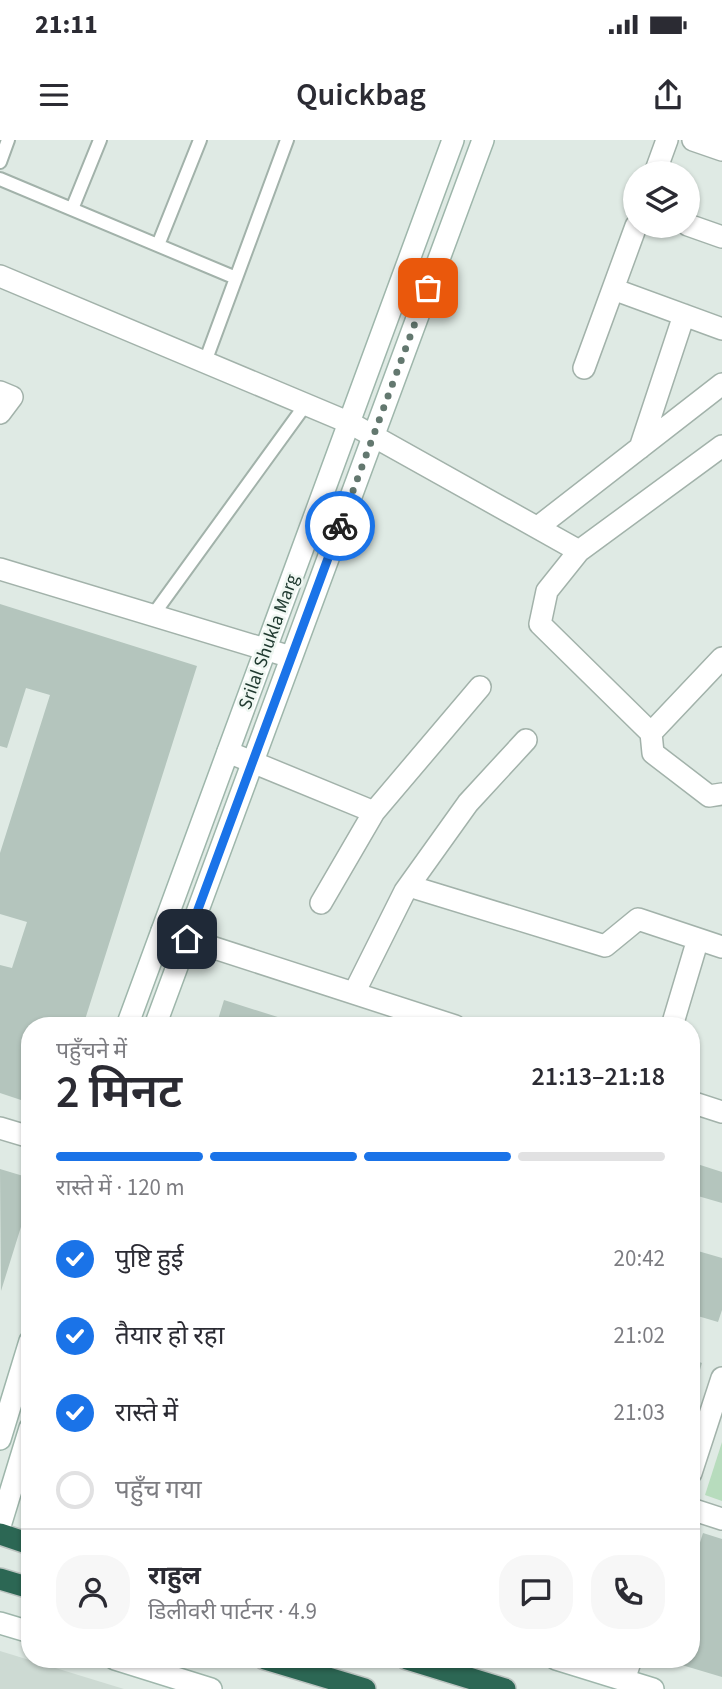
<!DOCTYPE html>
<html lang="hi">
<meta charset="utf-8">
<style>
:root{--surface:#fff;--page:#f7f7f7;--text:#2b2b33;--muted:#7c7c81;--line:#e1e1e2;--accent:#1a73e8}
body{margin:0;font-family:"Source Sans 3","Noto Sans Devanagari",sans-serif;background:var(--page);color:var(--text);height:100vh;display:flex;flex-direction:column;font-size:26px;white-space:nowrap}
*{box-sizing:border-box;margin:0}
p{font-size:23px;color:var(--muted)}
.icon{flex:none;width:38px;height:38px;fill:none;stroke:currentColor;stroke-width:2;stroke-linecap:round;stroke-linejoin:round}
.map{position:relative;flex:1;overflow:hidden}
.panel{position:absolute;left:21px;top:877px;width:679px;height:651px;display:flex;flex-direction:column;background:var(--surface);border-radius:28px;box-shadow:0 2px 5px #0004}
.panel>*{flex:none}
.controls{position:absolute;left:623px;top:21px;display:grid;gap:14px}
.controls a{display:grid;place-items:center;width:77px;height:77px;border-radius:50%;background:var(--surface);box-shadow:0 2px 5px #0004;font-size:35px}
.pin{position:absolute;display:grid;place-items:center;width:60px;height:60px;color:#fff;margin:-30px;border-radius:14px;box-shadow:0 4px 10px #0006}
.courier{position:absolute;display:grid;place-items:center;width:70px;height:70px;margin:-35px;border:5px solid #1a73e8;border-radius:50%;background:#fff;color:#222;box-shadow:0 2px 9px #0007}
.summary em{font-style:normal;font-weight:600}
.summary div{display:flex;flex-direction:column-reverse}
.summary{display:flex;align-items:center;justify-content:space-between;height:119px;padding:0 35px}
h1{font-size:46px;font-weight:600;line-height:52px}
.bar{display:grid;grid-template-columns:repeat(4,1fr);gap:10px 7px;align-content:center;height:84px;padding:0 35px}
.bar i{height:9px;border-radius:5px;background:var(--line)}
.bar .on{background:var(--accent)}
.bar p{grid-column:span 4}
.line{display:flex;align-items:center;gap:18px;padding:0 35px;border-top:2px solid var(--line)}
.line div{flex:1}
.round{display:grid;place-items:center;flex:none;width:74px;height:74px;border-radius:28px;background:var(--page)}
ol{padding:0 35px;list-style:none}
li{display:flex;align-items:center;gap:21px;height:77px}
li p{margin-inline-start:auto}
li .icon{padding:7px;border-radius:50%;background:var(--accent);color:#fff;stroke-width:4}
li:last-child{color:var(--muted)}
li i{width:38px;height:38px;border:4px solid var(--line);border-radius:50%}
.status{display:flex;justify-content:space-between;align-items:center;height:49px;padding:0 35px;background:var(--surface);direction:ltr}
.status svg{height:19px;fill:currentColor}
header{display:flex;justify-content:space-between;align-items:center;height:91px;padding:0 35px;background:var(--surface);font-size:32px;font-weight:600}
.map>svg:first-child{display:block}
</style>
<div class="status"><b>21:11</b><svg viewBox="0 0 49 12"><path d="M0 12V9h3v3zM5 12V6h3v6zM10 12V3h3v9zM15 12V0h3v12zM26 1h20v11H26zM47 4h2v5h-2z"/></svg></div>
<header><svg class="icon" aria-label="menu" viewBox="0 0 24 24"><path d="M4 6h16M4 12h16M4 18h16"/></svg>Quickbag<svg class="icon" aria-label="share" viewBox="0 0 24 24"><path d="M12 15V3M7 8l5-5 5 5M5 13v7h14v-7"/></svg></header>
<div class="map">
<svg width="722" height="1549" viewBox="0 0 722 1549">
<rect width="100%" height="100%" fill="#dfeae4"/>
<path fill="#cddad3" d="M 0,1511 L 124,1549 L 0,1549 Z"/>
<path fill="#b7dcbd" d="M 722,1302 L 722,1361 L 705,1355 Z"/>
<path fill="#b4c5bd" d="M 0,464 L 197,526 L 83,886 L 30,886 L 30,963 L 0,953 L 0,825 L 12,828 L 27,782 L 0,774 L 0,713 L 50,555 L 26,548 L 7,608 L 0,606 Z
M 224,860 L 303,885 L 303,886 L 216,886 Z
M 691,1022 L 722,1032 L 722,1063 L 691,1054 Z
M 0,1029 L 30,1038 L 30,1058 L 1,1151 Z
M 691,1109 L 722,1118 L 722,1170 L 718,1182 L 691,1174 Z
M 691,1219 L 702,1223 L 692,1257 L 691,1256 Z
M 703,1393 L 722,1399 L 722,1537 L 665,1520 L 691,1519 L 691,1431 Z"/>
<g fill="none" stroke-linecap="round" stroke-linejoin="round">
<g stroke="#a2b2aa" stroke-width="16">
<path id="lane" d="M 0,22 L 8,0
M 0,39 L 236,138
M 72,69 L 100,0
M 158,105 L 200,0
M 205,222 L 287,0
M 153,475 L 306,264"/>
</g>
<g stroke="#a2b2aa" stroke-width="24">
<path id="street" d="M 693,0 L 722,10
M 655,33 L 667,0
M 688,85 L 722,97
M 0,136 L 350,283 L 579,411
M 613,149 L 722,189
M 584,228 L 636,86
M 0,252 L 12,257 L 0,273
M 722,306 L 579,411 L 547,451 L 540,484 L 651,593 L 653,613 L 709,656 L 722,654
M 640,308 L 684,175
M 538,387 L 722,244
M 0,429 L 291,517
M 651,593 L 722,518
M 228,612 L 374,672
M 409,746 L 605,806 L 638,779 L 722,807
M 321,763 L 374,672 L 480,547
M 162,791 L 455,886
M 354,853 L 405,751 L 468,663 L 526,600
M 672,886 L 698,799
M 691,962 L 722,972
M 0,988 L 30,997
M 691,1333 L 722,1238
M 691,1369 L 722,1379
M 624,1540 L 631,1519"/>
</g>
<g stroke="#9eb6ab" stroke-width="24">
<path id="secondary" d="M 127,886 L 453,0
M 155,886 L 483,0
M 0,1299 L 30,1201
M 0,1386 L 30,1288
M 0,1483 L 30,1492
M 115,1519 L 211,1549
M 556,1519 L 653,1549"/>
</g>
<g stroke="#bcc4c1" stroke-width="24">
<path id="highway" d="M 0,1394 L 30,1404
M 0,1439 L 30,1448
M 265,1519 L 365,1549
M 407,1519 L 505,1549"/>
</g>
<use href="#lane" stroke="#fff" stroke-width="12"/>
<use href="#street" stroke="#fff" stroke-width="21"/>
<use href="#secondary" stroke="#fff" stroke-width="21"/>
<use href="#highway" stroke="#2c6754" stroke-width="21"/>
</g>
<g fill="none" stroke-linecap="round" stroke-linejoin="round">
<path stroke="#63786f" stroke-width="7" stroke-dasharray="0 12.6" d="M 340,386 L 428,148"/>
<path stroke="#1a73e8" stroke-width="9" d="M 187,799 L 340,386"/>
</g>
<g text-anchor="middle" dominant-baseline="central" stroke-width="5" stroke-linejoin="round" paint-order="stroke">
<g font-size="19" fill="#203a30" stroke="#eff7f2">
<text transform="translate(269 502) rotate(-70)">Srilal Shukla Marg</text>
</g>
</g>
</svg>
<div class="controls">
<a><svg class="icon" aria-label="layers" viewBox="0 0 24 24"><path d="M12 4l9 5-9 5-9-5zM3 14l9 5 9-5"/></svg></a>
</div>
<div class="pin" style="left:428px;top:148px;background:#ea580c"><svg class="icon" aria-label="bag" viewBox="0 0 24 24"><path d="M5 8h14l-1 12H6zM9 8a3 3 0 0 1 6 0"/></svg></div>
<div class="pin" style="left:187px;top:799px;background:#1f2937"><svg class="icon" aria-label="home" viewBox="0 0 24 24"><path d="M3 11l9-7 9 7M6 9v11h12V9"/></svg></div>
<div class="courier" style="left:340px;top:386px"><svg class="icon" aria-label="bike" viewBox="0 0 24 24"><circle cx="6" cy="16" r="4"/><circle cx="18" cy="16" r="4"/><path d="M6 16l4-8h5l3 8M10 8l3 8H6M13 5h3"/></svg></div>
<section class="panel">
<div class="summary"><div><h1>2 मिनट</h1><p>पहुँचने में</p></div><em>21:13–21:18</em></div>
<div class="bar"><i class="on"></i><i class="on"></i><i class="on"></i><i></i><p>रास्ते में · 120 m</p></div>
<ol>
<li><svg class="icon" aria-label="check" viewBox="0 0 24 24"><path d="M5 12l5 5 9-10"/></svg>पुष्टि हुई<p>20:42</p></li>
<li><svg class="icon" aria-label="check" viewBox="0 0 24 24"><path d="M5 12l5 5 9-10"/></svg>तैयार हो रहा<p>21:02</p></li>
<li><svg class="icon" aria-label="check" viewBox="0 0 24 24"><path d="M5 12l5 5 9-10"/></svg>रास्ते में<p>21:03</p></li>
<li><i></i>पहुँच गया</li>
</ol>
<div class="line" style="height:126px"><a class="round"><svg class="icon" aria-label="person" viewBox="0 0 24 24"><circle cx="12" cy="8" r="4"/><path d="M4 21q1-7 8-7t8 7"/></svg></a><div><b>राहुल</b><p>डिलीवरी पार्टनर · 4.9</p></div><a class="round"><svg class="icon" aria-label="chat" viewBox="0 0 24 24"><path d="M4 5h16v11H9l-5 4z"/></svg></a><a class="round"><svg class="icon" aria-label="phone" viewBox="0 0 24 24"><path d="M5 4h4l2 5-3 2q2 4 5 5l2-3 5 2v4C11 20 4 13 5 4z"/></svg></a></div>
</section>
</div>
